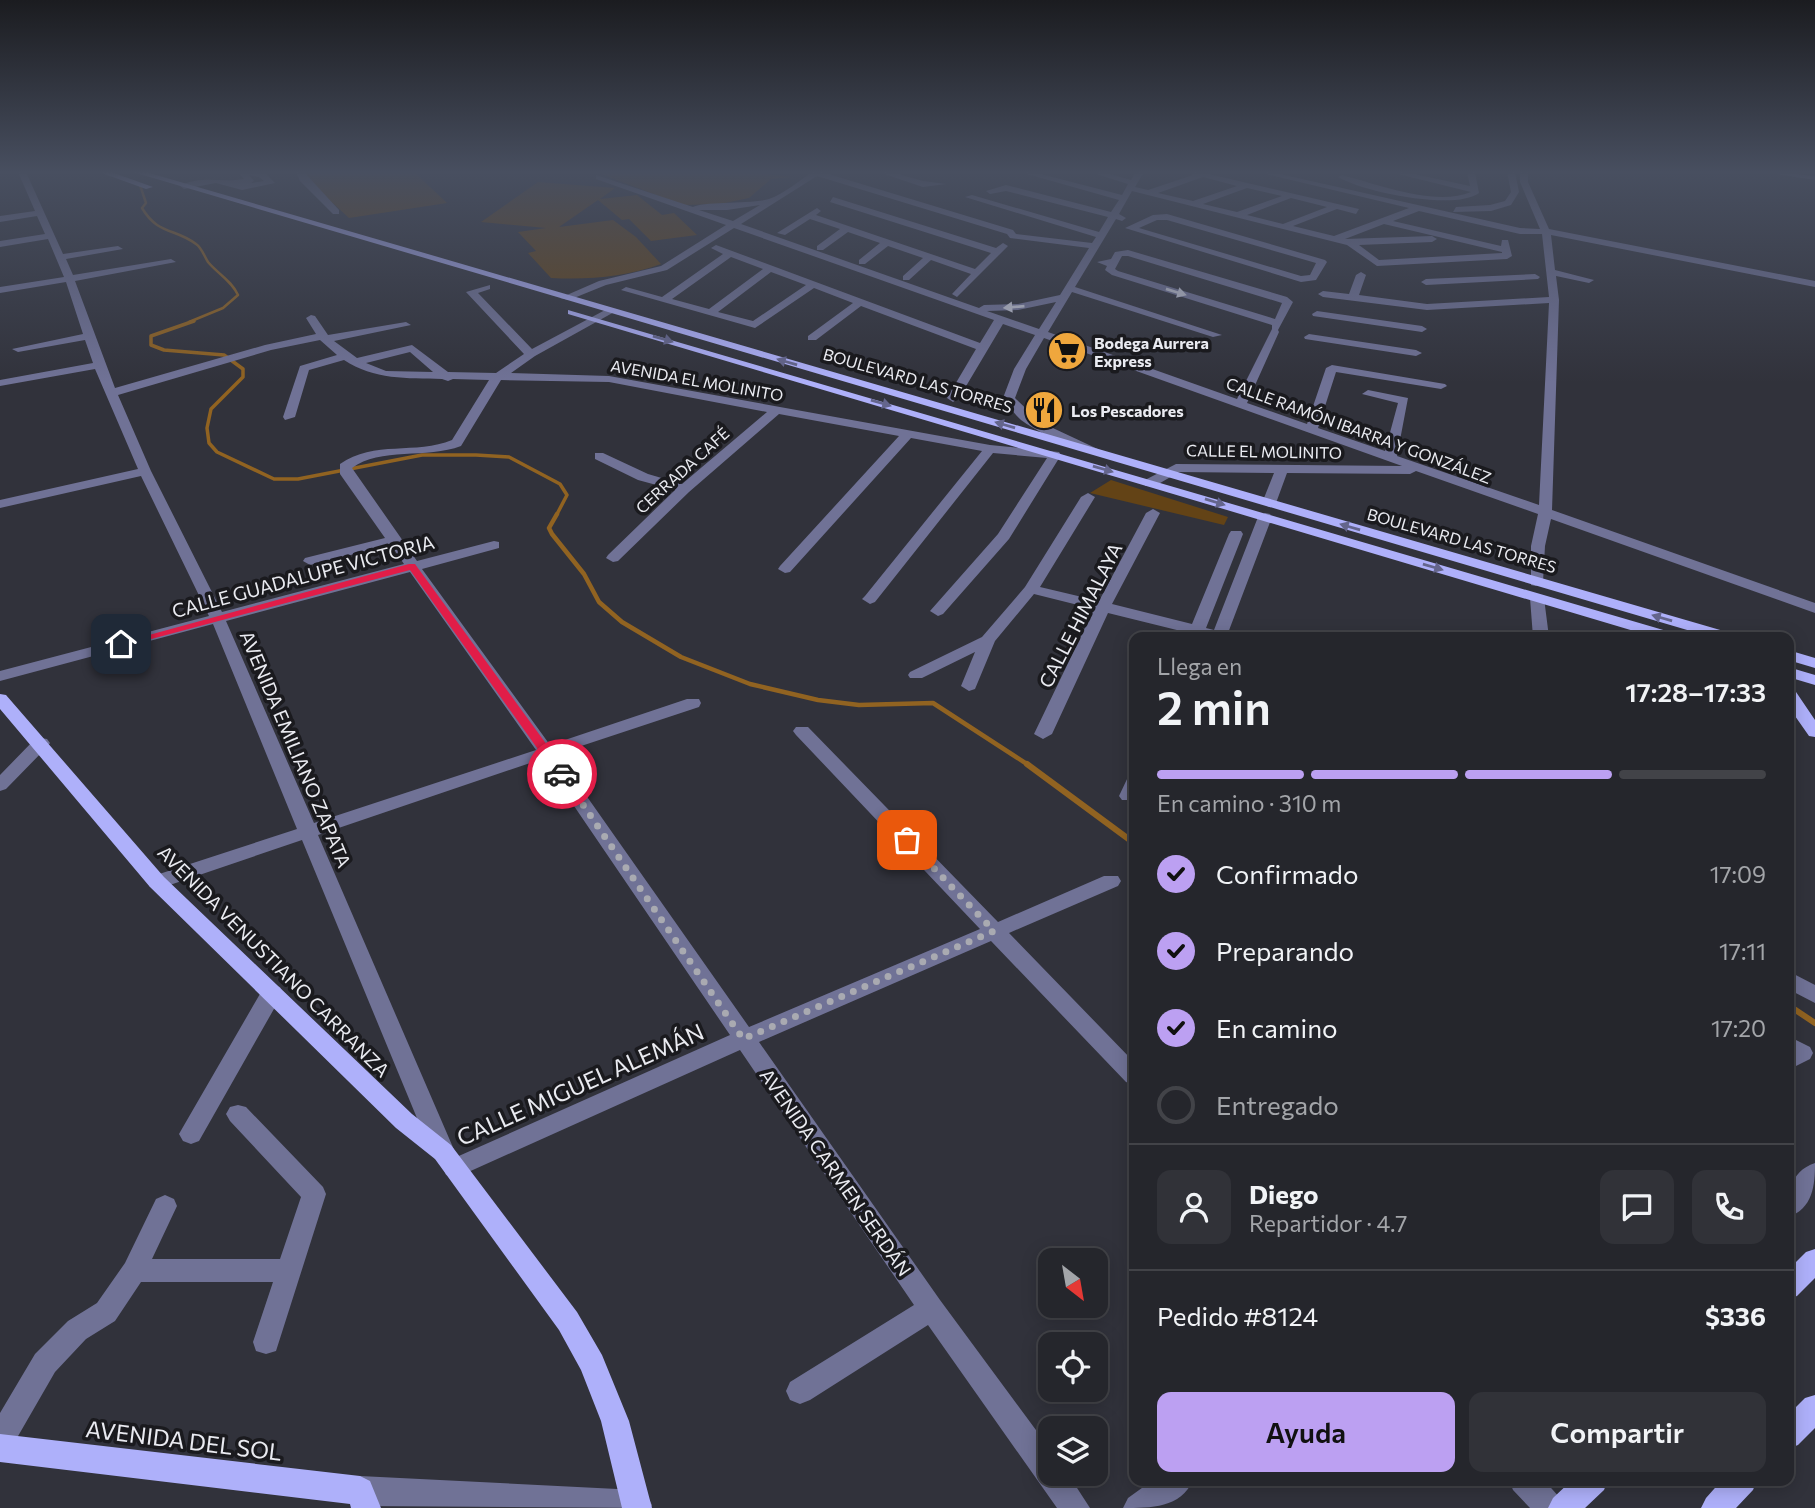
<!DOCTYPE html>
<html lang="es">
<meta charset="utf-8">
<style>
:root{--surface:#25262c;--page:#313238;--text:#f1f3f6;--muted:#a3a5a9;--line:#424348;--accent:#bca0f2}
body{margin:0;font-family:Commissioner,sans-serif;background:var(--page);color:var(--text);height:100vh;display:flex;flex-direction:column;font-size:26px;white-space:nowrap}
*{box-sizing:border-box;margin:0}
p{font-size:23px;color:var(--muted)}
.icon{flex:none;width:38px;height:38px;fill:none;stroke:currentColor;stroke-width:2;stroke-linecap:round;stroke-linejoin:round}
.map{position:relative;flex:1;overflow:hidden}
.panel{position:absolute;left:1129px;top:632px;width:665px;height:854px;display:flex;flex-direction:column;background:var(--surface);border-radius:14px;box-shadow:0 4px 18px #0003,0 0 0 2px var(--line)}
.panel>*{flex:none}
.needle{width:46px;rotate:149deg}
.tools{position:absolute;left:1038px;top:1248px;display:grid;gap:14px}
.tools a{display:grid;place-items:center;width:70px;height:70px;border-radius:14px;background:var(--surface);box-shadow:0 4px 18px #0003,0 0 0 2px var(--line);font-size:35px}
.pin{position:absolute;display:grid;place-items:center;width:60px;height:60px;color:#fff;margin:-30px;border-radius:14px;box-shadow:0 4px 10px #0006}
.courier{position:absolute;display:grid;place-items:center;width:70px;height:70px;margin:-35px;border:5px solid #e11d48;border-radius:50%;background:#fff;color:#222;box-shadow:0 2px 9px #0007}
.head em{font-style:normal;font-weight:600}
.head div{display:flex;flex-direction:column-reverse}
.head{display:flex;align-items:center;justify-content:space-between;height:119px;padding:0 28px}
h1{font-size:46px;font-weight:600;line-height:52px}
.bar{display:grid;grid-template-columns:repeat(4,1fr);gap:10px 7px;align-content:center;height:84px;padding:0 28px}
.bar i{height:9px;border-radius:5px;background:var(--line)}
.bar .current{background:var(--accent)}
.bar p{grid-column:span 4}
.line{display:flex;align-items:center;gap:18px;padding:0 28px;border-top:2px solid var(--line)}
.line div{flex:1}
.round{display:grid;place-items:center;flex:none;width:74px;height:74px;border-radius:14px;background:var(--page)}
ol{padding:0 28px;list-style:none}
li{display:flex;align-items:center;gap:21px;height:77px}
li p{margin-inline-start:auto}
li .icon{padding:7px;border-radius:50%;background:var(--accent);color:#111;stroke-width:4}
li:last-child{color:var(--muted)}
li i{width:38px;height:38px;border:4px solid var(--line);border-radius:50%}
.action{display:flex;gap:14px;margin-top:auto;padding:14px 28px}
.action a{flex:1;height:80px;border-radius:14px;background:var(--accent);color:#111;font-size:28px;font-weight:600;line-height:80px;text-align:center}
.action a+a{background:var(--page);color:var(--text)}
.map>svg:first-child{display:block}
</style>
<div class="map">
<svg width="1815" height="1508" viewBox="0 0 1815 1508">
<rect width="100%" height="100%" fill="#31323b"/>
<path fill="#634316" d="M 306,172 L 414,172 L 447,203 L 349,218 L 311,183 Z
M 596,172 L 746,172 L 793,177 L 771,179 L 749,198 L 720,204 L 682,205 Z
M 538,182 L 615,188 L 600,199 L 637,195 L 662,215 L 674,213 L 697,235 L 651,241 L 629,219 L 622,220 L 598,200 L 559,227 L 613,220 L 636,237 L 661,264 C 625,277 589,280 551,278 L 528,253 L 536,251 L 518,232 L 546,228 L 481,222 Z
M 1111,480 L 1228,517 L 1224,525 L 1090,493 Z"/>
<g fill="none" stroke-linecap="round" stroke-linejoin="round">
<path stroke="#916321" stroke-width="2.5" d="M 140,185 L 146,203 L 142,208 C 158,235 175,228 196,244 C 202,248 204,256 208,262 C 218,274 231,280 238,295 L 223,308 L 189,322"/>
<path stroke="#916321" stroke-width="3.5" d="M 194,321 L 151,336 L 151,345 L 164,350 L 224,355 L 243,369 L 243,377 L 211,409 L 207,428 L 209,443 L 217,452 L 274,479 L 298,479 L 422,455 L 476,455 L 509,457 L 560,484 L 567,495 L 556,516"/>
<path stroke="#916321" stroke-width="4.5" d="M 557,514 L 549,528 L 552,534 L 584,574 L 599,602 L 622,622 L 681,657 L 750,684 L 818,700 L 859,705 L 933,703 L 1030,766"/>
<path stroke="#916321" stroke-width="6" d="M 1027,764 L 1134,843
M 1788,1005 L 1815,1023"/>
<path fill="#707296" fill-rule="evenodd" d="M 18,172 L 26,172 L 63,254 L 118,246 L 123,249 L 66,259 L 73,275 L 171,259 L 176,262 L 75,281 L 115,388 L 265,345 L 316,334 L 306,318 L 311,315 L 315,316 L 328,335 L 406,322 L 411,325 L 334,341 L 357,358 L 412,345 L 448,372 L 496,373 L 524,354 L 466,292 L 490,285 L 490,289 L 478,293 L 532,349 L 607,309 L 616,311 L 535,356 L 511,373 L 609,376 L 990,445 L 1059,452 L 1061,455 L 1009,539 L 943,614 L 938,616 L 930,611 L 998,534 L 1047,458 L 993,453 L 875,602 L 870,604 L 862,599 L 865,596 L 982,451 L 911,438 L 790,572 L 785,573 L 778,569 L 780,566 L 899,436 L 779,414 L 689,492 L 618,561 L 613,562 L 606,558 L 608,555 L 675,490 L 638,480 L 595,459 L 595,453 L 603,453 L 648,474 L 682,484 L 767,412 L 609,382 L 501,380 L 461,446 C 427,459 380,447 352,468 L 417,561 L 494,541 L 499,542 L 499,548 L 422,569 L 550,745 L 687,699 L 699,699 L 701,703 L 699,707 L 557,754 L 749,1027 L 980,929 L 796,735 L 793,731 L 796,727 L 808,727 L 998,922 L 1104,876 L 1118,876 L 1121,881 L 1118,886 L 1009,933 L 1134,1062 L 1134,1085 L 1126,1082 L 991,941 L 759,1042 L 940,1300 L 1050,1449 L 1050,1474 L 1068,1474 L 1090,1508 L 1057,1508 L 928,1325 L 810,1400 L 800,1404 L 790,1400 L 786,1391 L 790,1382 L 914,1305 L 740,1050 L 455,1178 L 446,1175 L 443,1168 L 449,1160 L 443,1162 L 435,1159 L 431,1152 L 302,840 L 164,887 L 150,887 L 147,882 L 150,877 L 297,829 L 213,624 L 0,681 L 0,671 L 209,616 L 141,476 L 0,508 L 0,500 L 138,469 L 95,369 L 0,386 L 0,380 L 93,363 L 85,340 L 18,352 L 12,349 L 83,334 L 66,282 L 0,293 L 0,287 L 64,277 L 48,239 L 0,247 L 0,241 L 45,234 L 37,216 L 0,222 L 0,216 L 35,211 ZM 320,340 L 337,355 L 300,366 L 283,417 L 285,420 L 295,417 L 309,370 L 344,360 C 374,380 407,378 442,379 L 448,381 L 453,379 L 489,380 L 452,440 C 416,455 374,440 340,464 L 340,474 L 385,538 L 305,558 L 303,561 L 310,565 L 391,545 L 404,564 L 222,612 L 151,471 L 118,395 L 271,350 ZM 410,352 L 433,372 L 386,371 L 366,363 ZM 410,572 L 536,750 L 314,823 L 226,621 ZM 542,759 L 730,1035 L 452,1159 L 455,1152 L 318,835 Z
M 237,172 L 265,173 L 275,183 L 242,190 L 216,183 L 184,189 L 180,186 C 200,175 222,183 244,179 ZM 249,175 L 259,177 L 264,181 L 251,183 L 254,181 Z
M 296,172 L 304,172 L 339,210 L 339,214 L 333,214 L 300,181 Z
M 812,172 L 822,172 L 1013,230 L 1016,234 L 1092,243 L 1096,237 L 965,197 L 972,195 L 1099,232 L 1108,217 L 1006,191 L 990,194 L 986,191 L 1006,185 L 1111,212 L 1119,200 L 1020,172 L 1033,172 L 1122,195 L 1128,184 L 1090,172 L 1103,172 L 1131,180 L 1136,172 L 1144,172 L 1135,187 L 1148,190 L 1193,175 L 1191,172 L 1200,172 L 1359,209 L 1356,214 L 1337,209 L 1293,226 L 1334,236 L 1409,208 L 1257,172 L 1271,172 L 1520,228 L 1540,229 L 1520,182 L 1520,172 L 1528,172 L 1528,182 L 1549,229 L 1815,281 L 1815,287 L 1551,235 L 1555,270 L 1594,280 L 1589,283 L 1556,276 L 1559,300 L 1552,510 L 1815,603 L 1815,613 L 1551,519 L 1545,546 L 1543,582 L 1536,586 L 1531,585 L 1531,546 L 1538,514 L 1416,471 L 1410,474 L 1287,473 L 1276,503 L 1269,507 L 1262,503 L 1274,473 L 1179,472 L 1155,486 L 1145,486 L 1145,480 L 1176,464 L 1402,466 L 1044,338 L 1026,369 L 1015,398 L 1040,422 L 1102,451 C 1091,460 1034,430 1021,420 C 1014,414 1009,406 1003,398 L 1014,369 L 1035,335 L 1003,324 L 959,398 L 953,402 L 947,398 L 976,349 L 861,306 L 816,340 L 808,340 L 808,336 L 853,303 L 814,288 L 755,328 L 621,290 L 626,287 L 662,297 L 723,254 L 711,248 L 716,245 L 980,343 L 994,320 L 734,228 L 667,270 L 606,285 L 569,300 L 560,298 L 599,281 L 661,266 L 726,225 L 596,179 L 596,175 L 693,207 C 702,201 753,204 769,199 C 784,194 800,180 812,172 ZM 817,176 L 1007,234 L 1010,238 L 1089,248 L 1060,295 L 1018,304 L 984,305 L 979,308 L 741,224 ZM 1203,177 L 1237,186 L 1193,201 L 1158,193 ZM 1247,188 L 1282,196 L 1237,212 L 1203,204 ZM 1132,191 L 1347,245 L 1377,266 L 1507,259 L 1512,256 L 1508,240 L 1502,240 L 1501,246 L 1393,221 L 1419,211 L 1520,234 L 1542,234 L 1549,297 L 1427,304 L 1359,295 L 1366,275 L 1361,272 L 1356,275 L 1349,294 L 1323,291 L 1318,294 L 1323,297 L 1427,310 L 1549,303 L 1539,505 L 1397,456 L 1408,398 L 1368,390 L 1362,394 L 1398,403 L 1385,451 L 1318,428 L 1336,372 L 1441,389 L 1447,386 L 1445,384 L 1332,365 L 1326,368 L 1307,424 L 1247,403 L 1279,332 L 1278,330 L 1293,302 L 1287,297 L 1128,250 L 1115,252 L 1111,259 L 1097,262 L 1107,266 L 1105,270 L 1112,275 L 1272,325 L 1272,329 L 1237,399 L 1048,332 L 1072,292 L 1213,337 L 1222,335 L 1075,287 L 1116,219 L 1122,221 L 1126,218 L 1119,214 ZM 1291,198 L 1327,207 L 1283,224 L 1247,215 ZM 760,205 L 733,221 L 699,210 L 727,210 ZM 1384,224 L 1502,252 L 1502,253 L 1379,260 L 1359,245 L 1432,242 L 1437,239 L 1432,236 L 1345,239 ZM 1122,256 L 1128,256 L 1282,303 L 1275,319 L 1118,271 L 1115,269 ZM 731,257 L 763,269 L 709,309 L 672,299 ZM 771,272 L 806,285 L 753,321 L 718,312 ZM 1056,302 L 1039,329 L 987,311 L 1018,310 Z
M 878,172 L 891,172 L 923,181 L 946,184 L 923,187 Z
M 1390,172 L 1405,172 L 1470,186 L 1467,172 L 1475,172 L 1479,193 C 1455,211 1363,192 1338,177 L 1342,175 C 1377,184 1435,207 1471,192 Z
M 1507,172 L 1515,172 L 1519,192 L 1511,205 L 1491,211 L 1453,212 L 1456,207 L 1490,205 L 1505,201 L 1511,192 Z
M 1773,172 L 1815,176 L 1815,180 L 1777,174 Z
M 833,197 L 996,248 L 1003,243 L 1008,246 L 957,297 L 952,294 L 971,274 L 931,260 L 909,280 L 903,280 L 903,276 L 923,258 L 888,246 L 865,264 L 859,264 L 859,260 L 880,243 L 848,232 L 823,250 L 817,250 L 817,246 L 840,229 L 810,219 L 785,235 L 777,233 L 817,208 L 821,211 L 816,215 L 975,269 L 991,253 L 830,202 Z
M 1167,214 L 1325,260 L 1327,262 L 1316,280 L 1301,282 L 1125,228 L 1153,215 ZM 1157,220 L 1167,220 L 1316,263 L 1310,275 L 1301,276 L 1139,228 Z
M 1535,274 L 1540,277 L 1538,279 L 1426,285 L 1421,282 L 1426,279 Z
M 1317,311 L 1422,326 L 1427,329 L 1422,332 L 1313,316 L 1312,314 Z
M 1309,334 L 1416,350 L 1422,353 L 1416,356 L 1305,339 L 1304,337 Z
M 1088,493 L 1095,497 L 1040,587 L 1099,601 L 1146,513 L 1153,509 L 1160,513 L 1112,604 L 1192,624 L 1229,534 L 1231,531 L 1241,531 L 1243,534 L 1206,628 L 1214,630 L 1258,517 L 1265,513 L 1270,514 L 1272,517 L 1228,633 L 1233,637 L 1187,637 L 1189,633 L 1108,613 L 1052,734 L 1043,739 L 1034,734 L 1094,609 L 1034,594 L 995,641 L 975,689 L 969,691 L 961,686 L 975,652 L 922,678 L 910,678 L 908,675 L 910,672 L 982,637 L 1025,587 L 1081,497 Z
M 1537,594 L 1544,598 L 1549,637 L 1533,637 L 1530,598 Z
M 41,738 L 47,739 L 50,743 L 47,747 L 6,789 L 0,791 L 0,775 L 35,739 Z
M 1134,775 L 1134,800 L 1122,800 L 1119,796 L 1128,777 Z
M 1788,971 L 1815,985 L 1815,1003 L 1788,989 Z
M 272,985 L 280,987 L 283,993 L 199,1141 L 191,1144 L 183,1141 L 179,1134 L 183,1127 L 264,987 Z
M 1788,1036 L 1810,1047 L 1813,1053 L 1810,1059 L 1788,1070 Z
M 238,1105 L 246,1107 L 323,1187 L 326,1194 L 276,1351 L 266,1354 L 256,1351 L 253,1342 L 273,1282 L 141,1282 L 115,1321 L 86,1339 L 55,1372 L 10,1450 L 0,1454 L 0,1413 L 35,1354 L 68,1321 L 97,1303 L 125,1263 L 156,1199 L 165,1195 L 174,1199 L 177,1206 L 152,1259 L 280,1259 L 301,1197 L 230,1121 L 226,1114 L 230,1107 Z
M 1815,1163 C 1815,1185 1813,1209 1788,1217 C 1788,1194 1789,1172 1815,1163 Z
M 360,1476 L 637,1490 L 647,1495 L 652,1505 L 651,1508 L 360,1506 L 350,1501 L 345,1491 L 350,1481 Z
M 1153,1480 L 1193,1480 C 1181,1508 1151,1508 1123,1508 L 1128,1498 Z
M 1509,1480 L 1544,1480 L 1560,1498 L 1565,1508 L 1530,1508 L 1513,1490 Z"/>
<path fill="#aeb0fa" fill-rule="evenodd" d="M 99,172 L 111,172 L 153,187 L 146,189 Z
M 133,172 L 146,172 L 1734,634 L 1736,637 L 1711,637 Z
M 568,310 L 1677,634 L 1679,637 L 1654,637 L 568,314 Z
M 1788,650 L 1815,658 L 1815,668 L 1788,660 Z
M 1788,667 L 1815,675 L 1815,685 L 1788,677 Z
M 1788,688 L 1794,689 L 1815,720 L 1815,737 L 1809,736 L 1788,706 Z
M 0,694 L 6,695 L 164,877 L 412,1114 L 451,1145 L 577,1312 L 602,1355 L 629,1421 L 652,1508 L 622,1508 L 601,1421 L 581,1370 L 559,1330 L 435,1159 L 396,1128 L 150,887 L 0,709 Z
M 1815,1249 L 1815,1278 L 1797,1296 L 1788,1299 L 1788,1270 L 1806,1252 Z
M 1815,1395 L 1815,1428 L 1798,1445 L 1788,1449 L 1788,1415 L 1805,1398 Z
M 0,1434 L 360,1476 L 370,1481 L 381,1508 L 351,1508 L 350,1504 L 0,1462 Z
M 1572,1480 L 1608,1480 L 1604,1490 L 1585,1508 L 1548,1508 L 1553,1498 Z
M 1722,1480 L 1757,1480 L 1753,1490 L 1736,1508 L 1701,1508 L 1706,1498 Z"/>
</g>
<defs><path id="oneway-solid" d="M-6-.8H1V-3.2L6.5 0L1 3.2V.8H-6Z" transform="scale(1.75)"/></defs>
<g fill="#c5c7d6">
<use href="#oneway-solid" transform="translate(1176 292) rotate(17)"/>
<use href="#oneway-solid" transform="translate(1014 307) rotate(175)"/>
</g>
<g fill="#64658c">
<use href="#oneway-solid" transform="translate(663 339) rotate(16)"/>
<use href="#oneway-solid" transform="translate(787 362) rotate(-164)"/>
<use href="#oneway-solid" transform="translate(881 403) rotate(16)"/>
<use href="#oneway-solid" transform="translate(1005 425) rotate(-164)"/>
<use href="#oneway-solid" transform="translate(1103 469) rotate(16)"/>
<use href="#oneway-solid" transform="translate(1215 502) rotate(17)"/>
<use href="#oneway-solid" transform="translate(1350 527) rotate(-164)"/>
<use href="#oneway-solid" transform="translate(1433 567) rotate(16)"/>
<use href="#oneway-solid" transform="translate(1662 618) rotate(-164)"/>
</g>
<linearGradient id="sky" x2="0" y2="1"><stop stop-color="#1b1c20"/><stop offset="0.45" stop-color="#484f60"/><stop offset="1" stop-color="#484f60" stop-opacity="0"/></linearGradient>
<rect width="1815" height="383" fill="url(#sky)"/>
<path fill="#e11d48" d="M 409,564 L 415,564 L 566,771 L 566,776 L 557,776 L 410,570 L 125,646 L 116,644 Z"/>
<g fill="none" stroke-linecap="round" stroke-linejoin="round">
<path stroke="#a9aab1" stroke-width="7" stroke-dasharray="0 12.6" d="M 562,774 L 743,1039 L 994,931 L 907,840"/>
</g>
<defs>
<g id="supermarket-disc" transform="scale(2.0125)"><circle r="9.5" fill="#efa73d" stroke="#1a1a1e"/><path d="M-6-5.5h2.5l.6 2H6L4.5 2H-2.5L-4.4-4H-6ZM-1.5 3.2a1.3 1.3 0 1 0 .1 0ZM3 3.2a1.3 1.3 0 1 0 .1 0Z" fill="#111"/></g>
<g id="restaurant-disc" transform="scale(2.0125)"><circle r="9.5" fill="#efa73d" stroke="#1a1a1e"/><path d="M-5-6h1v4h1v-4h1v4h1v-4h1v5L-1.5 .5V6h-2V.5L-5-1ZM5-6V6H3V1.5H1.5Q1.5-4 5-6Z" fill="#111"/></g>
</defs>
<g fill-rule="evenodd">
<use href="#supermarket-disc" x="1067" y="351"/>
<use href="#restaurant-disc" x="1044" y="410"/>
</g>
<g text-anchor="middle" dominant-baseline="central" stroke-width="7" stroke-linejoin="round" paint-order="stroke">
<g font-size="16" font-weight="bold" fill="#eaebf1" stroke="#1a1a1e" text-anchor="start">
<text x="1094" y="342">Bodega Aurrera<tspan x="1094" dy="18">Express</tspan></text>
<text x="1071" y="410">Los Pescadores</text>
</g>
<g font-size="16" fill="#eaebf1" stroke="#1a1a1e">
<text transform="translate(697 380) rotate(10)">AVENIDA EL MOLINITO</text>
<text transform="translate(918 380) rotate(16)">BOULEVARD LAS TORRES</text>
<text transform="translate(1359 430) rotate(20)">CALLE RAMÓN IBARRA Y GONZÁLEZ</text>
<text transform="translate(1264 451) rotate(1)">CALLE EL MOLINITO</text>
<text transform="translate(682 470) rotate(-42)">CERRADA CAFÉ</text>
<text transform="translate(1462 540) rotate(16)">BOULEVARD LAS TORRES</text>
</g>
<g font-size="19" fill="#eaebf1" stroke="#1a1a1e">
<text transform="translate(303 576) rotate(-15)">CALLE GUADALUPE VICTORIA</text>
<text transform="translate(1080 615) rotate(-63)">CALLE HIMALAYA</text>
<text transform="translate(296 749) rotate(67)">AVENIDA EMILIANO ZAPATA</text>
<text transform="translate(274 961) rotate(45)">AVENIDA VENUSTIANO CARRANZA</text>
<text transform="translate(836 1172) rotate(55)">AVENIDA CARMEN SERDÁN</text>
</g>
<g font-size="23" fill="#eaebf1" stroke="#1a1a1e">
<text transform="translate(580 1084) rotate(-24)">CALLE MIGUEL ALEMÁN</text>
<text transform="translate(184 1440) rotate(7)">AVENIDA DEL SOL</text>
</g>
</g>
</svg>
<div class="tools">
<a><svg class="needle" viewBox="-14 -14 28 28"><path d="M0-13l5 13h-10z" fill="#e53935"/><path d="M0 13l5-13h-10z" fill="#a3a5a9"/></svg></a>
<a><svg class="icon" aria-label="locate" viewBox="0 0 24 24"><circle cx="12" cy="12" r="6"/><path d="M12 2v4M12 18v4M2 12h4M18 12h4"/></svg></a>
<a><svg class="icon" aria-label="layers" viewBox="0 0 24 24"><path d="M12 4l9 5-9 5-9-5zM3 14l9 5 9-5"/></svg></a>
</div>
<div class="pin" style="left:907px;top:840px;background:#ea580c"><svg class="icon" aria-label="bag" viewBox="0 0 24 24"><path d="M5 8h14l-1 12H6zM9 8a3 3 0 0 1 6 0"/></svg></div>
<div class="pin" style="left:121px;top:644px;background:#1f2937"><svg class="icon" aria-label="home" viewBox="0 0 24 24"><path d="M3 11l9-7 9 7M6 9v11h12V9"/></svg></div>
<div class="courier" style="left:562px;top:774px"><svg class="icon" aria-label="car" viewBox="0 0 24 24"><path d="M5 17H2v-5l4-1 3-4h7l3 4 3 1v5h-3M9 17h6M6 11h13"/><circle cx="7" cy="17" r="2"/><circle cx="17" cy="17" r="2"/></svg></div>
<section class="panel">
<div class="head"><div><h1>2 min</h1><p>Llega en</p></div><em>17:28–17:33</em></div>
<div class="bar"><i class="current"></i><i class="current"></i><i class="current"></i><i></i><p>En camino · 310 m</p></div>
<ol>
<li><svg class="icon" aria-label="check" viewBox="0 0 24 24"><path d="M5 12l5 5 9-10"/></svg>Confirmado<p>17:09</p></li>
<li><svg class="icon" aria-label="check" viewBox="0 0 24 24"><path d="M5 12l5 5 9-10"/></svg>Preparando<p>17:11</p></li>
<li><svg class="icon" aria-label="check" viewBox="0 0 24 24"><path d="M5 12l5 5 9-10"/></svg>En camino<p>17:20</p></li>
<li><i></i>Entregado</li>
</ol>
<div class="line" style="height:126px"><a class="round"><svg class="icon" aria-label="person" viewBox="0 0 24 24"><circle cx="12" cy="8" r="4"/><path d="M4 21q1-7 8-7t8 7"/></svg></a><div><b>Diego</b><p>Repartidor · 4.7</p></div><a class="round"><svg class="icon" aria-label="chat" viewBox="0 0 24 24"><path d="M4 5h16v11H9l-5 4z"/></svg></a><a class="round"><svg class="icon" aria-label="phone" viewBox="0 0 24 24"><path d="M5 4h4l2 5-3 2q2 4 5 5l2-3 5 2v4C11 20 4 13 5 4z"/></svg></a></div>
<div class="line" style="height:91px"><div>Pedido #8124</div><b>$336</b></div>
<div class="action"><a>Ayuda</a><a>Compartir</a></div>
</section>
</div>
